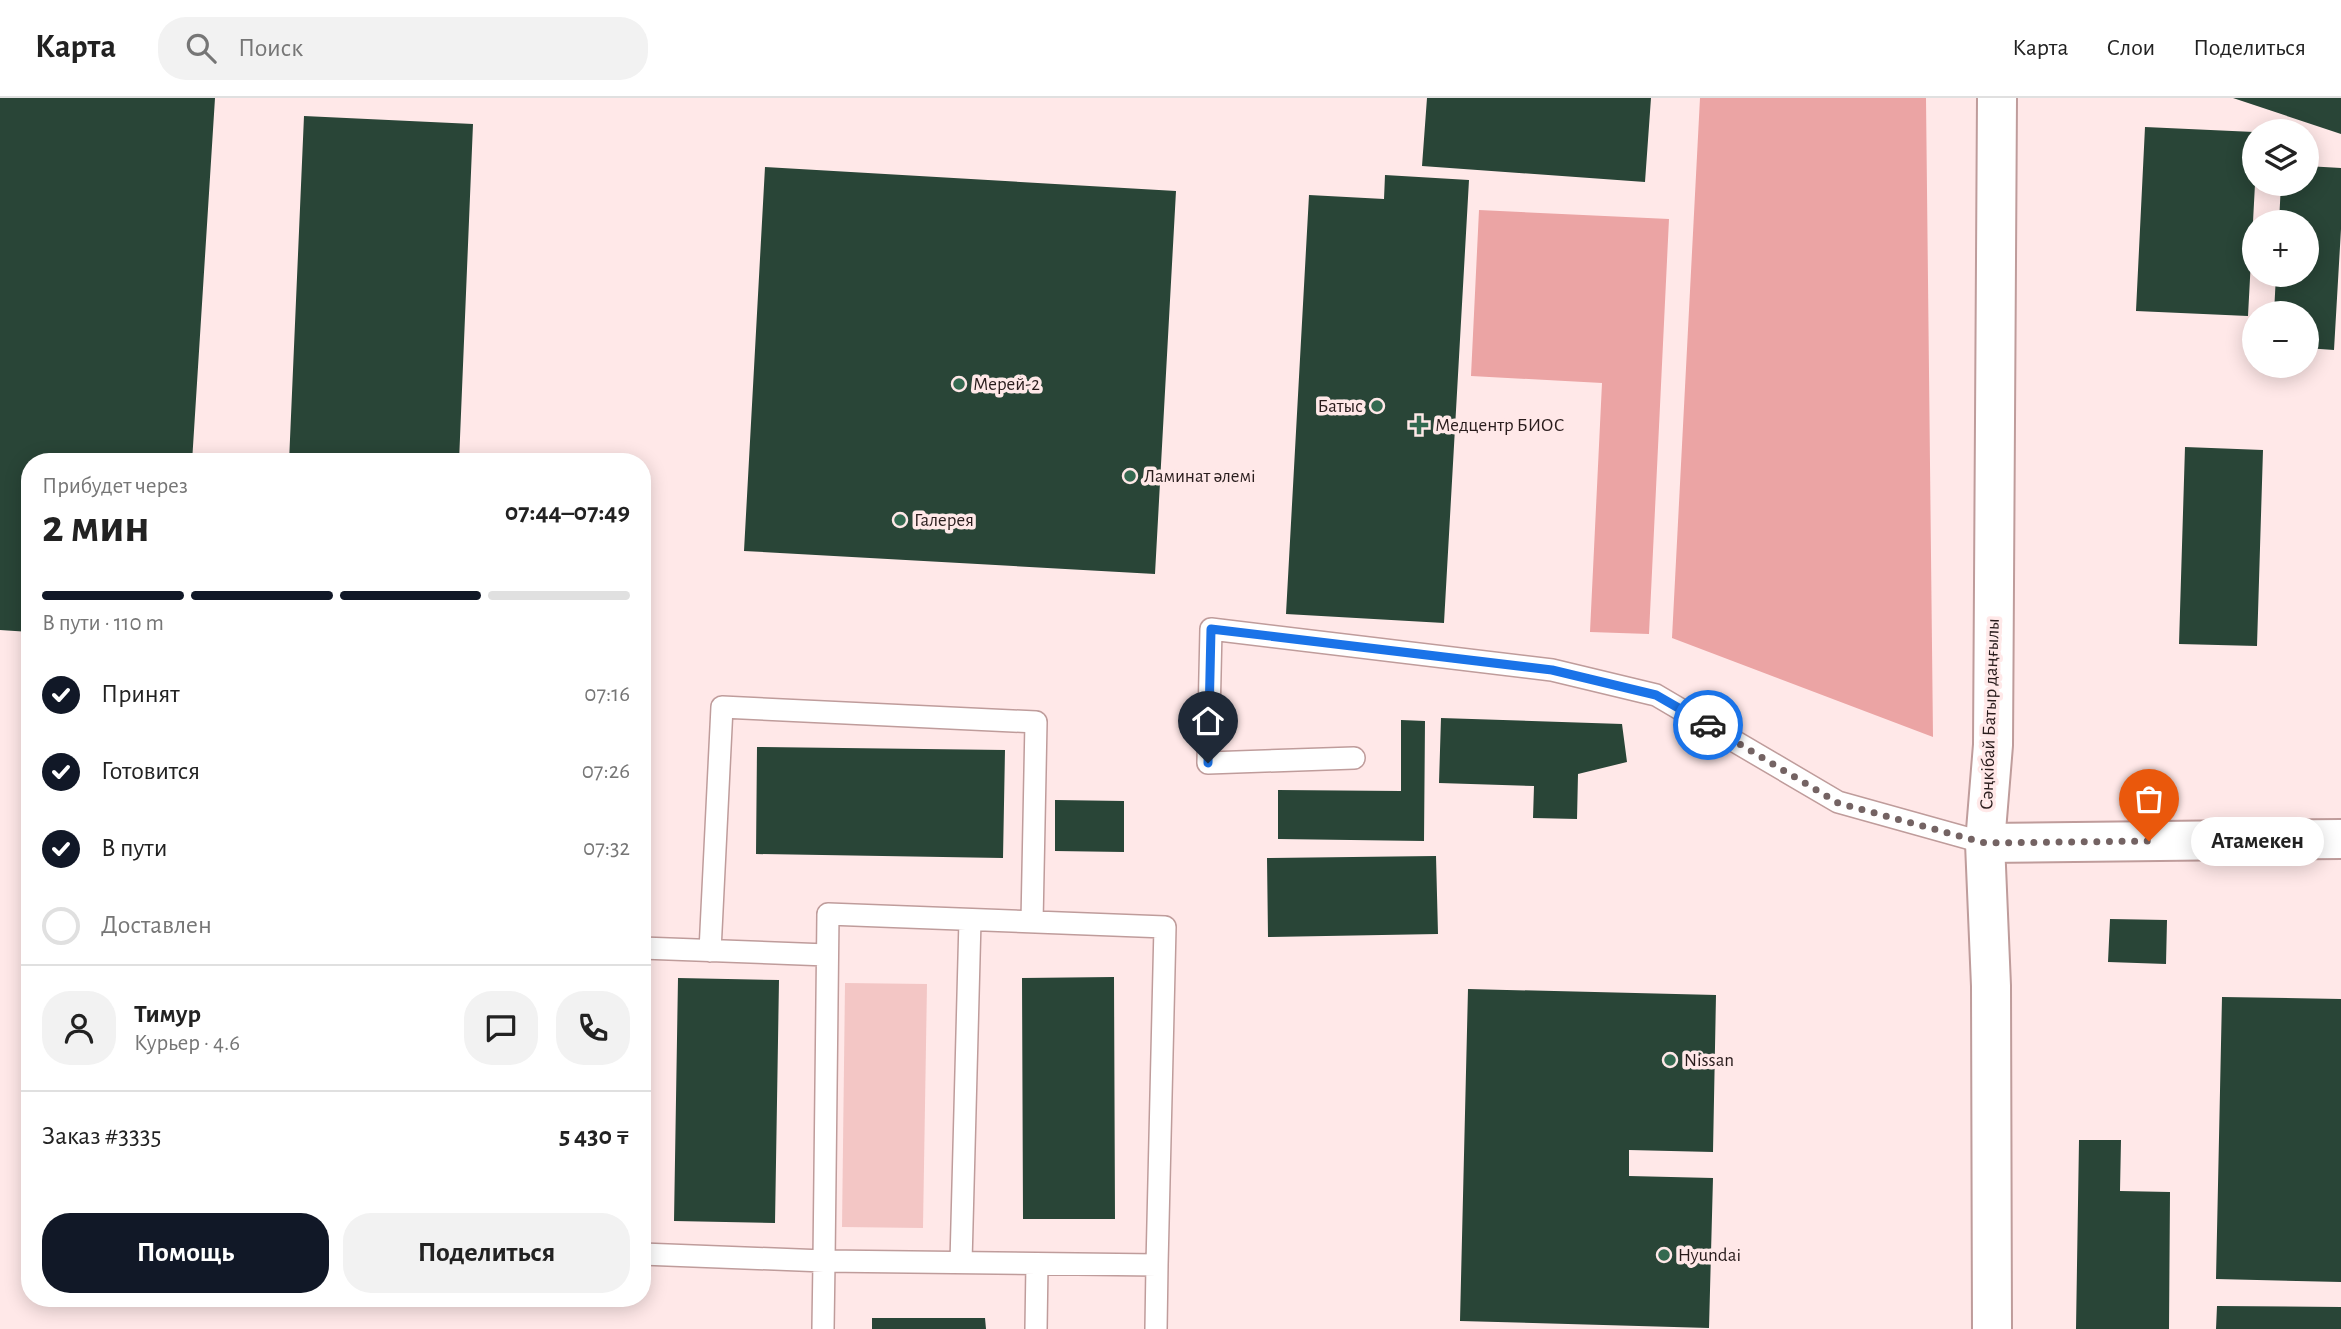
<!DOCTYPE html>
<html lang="ru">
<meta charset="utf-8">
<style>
:root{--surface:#fff;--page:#f2f2f2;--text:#222;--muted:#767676;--line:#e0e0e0;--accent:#111827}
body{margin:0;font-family:"Alegreya Sans",sans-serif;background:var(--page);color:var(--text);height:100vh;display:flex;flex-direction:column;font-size:26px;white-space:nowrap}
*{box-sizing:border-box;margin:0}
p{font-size:23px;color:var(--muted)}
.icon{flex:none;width:38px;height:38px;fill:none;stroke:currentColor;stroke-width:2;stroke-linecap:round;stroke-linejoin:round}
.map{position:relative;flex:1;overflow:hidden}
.sheet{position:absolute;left:21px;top:355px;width:630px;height:854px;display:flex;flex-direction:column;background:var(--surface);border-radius:28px;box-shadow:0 4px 18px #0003}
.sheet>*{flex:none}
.buttons{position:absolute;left:2242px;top:21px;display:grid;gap:14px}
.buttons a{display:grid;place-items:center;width:77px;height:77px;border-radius:50%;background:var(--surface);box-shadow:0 4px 18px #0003;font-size:35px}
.pin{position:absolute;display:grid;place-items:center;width:60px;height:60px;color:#fff;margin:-72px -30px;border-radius:50% 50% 50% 0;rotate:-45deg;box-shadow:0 0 7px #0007}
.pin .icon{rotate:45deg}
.courier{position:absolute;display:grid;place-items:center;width:70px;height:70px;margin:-35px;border:5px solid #1a73e8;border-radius:50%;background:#fff;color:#222;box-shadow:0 2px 9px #0007}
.bubble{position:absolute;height:49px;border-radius:24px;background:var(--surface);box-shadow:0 4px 18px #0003;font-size:23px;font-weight:600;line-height:49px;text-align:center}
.overview em{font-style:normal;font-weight:600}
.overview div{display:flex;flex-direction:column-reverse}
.overview{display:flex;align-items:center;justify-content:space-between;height:119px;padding:0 21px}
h1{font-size:46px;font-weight:600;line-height:52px}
.bar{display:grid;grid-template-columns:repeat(4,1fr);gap:10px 7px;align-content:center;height:84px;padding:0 21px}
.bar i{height:9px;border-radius:5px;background:var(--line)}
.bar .current{background:var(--accent)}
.bar p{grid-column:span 4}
.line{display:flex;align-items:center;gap:18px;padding:0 21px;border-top:2px solid var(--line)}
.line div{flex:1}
.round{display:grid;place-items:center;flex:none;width:74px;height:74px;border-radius:28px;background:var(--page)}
ol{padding:0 21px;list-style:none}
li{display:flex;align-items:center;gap:21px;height:77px}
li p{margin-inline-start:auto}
li .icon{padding:7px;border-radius:50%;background:var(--accent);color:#fff;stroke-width:4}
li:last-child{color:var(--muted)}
li i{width:38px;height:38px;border:4px solid var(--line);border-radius:50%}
.primary-button{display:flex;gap:14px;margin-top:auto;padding:14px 21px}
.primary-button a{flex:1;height:80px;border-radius:28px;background:var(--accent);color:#fff;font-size:28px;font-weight:600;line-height:80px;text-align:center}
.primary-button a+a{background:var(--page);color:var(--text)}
header{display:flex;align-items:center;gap:42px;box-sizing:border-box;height:98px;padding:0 35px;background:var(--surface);border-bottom:2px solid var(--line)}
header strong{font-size:33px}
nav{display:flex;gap:38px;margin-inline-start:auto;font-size:24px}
.search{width:490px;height:63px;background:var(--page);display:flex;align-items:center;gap:18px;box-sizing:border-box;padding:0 24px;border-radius:28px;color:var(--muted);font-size:26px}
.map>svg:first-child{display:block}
</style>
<header>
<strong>Карта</strong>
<div class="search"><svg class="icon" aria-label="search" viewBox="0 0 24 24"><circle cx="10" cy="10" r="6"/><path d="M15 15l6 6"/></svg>Поиск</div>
<nav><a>Карта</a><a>Слои</a><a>Поделиться</a></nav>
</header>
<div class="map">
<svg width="2341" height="1231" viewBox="0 0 2341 1231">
<rect width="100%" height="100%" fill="#ffe8e8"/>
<path fill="#f3c6c5" d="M 845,885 L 927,886 L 923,1130 L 842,1129 Z"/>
<path fill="#eba4a4" d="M 1700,0 L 1926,0 L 1933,639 L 1672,540 Z
M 1479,112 L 1669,121 L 1649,536 L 1590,534 L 1602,285 L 1471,278 Z"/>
<path fill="#294537" d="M 0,0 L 215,0 L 192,364 L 30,364 L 30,534 L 0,532 Z
M 1427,0 L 1651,0 L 1645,84 L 1422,68 Z
M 2233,0 L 2341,0 L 2341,36 Z
M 304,18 L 473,26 L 459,364 L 289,364 Z
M 2145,29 L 2254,34 L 2255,86 L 2248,218 L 2136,213 Z
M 2306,68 L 2341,70 L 2341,131 L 2334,252 L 2306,250 L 2306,215 L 2274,215 L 2276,177 L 2306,177 L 2306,124 L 2279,124 L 2281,86 L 2306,86 Z
M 765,69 L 1176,93 L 1155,476 L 744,453 Z
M 1385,77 L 1469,82 L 1444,525 L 1286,516 L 1309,97 L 1384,101 Z
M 2185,349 L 2263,352 L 2257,548 L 2179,546 Z
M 1441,620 L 1622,626 L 1627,664 L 1578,676 L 1577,721 L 1533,720 L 1534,688 L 1439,685 Z
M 1401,622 L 1425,623 L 1424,743 L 1278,741 L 1278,692 L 1401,693 Z
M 757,649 L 1005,652 L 1003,760 L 756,756 Z
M 1055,702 L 1124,703 L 1124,754 L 1055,753 Z
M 1436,758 L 1438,836 L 1268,839 L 1267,760 Z
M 2110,821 L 2167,822 L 2166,866 L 2108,864 Z
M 1114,879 L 1115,1121 L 1023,1121 L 1022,880 Z
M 678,880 L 779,882 L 775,1125 L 674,1123 Z
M 1468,891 L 1716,897 L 1713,1054 L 1629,1052 L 1629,1078 L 1713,1080 L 1709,1230 L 1460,1223 Z
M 2222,899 L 2341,901 L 2341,1184 L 2216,1181 Z
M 2079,1042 L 2121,1042 L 2120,1093 L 2170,1094 L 2169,1231 L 2076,1231 Z
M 242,1200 L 282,1200 L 282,1209 L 242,1208 Z
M 2217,1208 L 2341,1209 L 2341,1231 L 2216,1231 Z
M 872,1220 L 985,1220 L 986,1231 L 872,1231 Z"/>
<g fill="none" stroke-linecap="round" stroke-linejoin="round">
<g stroke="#bf9c9b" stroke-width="24">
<path id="lane" d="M 1354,660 L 1208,665 L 1211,531 L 1552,572 L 1656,597 L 1838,704 L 1985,745
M 828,816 L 1165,829 L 1157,1167 L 824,1163 Z
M 642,850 L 827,857
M 710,853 L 722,609 L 1036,624 L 1032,824
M 642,1156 L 824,1163 L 823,1231
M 961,1164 L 970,822
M 1036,1231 L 1037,1166
M 1156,1231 L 1157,1167"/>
</g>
<g stroke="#bf9c9b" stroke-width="42">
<path id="street" d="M 1985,745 L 2341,741"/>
</g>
<g stroke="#bf9c9b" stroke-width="42">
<path id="secondary" d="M 1992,1231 L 1991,888 L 1985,745 L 1993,647 L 1997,0"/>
</g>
<use href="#lane" stroke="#fff" stroke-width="21"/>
<use href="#street" stroke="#fff" stroke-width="38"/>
<use href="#secondary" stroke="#fff" stroke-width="38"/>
</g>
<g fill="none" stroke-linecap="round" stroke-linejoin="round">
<path stroke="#746363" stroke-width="7" stroke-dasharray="0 12.6" d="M 1708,627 L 1838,705 L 1985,745 L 2149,743"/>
<path stroke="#1a73e8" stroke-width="9" d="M 1208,665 L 1211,531 L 1552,572 L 1656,597 L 1708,627"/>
</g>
<g fill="#336950" stroke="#ffe8e8" stroke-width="2.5">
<circle cx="959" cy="286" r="7"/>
<circle cx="1377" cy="308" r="7"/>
<path d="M1415.5 316.5h7v7h7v7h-7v7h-7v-7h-7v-7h7z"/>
<circle cx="1130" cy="378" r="7"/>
<circle cx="900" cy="422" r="7"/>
<circle cx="1670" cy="962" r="7"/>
<circle cx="1664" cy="1157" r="7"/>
</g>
<g text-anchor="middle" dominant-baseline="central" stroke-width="7" stroke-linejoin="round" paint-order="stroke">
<g font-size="19" fill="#291c1c" stroke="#ffe8e8" text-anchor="start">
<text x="973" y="286">Мерей-2</text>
<text x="1363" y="308" text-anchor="end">Батыс</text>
<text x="1435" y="327">Медцентр БИОС</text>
<text x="1144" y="378">Ламинат әлемі</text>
<text x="914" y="422">Галерея</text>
<text x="1684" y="962">Nissan</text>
<text x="1678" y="1157">Hyundai</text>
</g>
<g font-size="19" fill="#291c1c" stroke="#ffe8e8">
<text transform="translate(1990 616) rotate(-88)">Сәңкібай Батыр даңғылы</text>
</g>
</g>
</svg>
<div class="buttons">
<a><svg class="icon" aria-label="layers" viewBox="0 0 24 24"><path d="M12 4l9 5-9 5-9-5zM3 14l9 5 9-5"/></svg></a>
<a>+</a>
<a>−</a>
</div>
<div class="pin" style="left:2149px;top:743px;background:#ea580c"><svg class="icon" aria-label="bag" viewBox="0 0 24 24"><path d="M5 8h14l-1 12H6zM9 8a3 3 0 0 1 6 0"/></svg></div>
<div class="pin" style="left:1208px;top:665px;background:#1f2937"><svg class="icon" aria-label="home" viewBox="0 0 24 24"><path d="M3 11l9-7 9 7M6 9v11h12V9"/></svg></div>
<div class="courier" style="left:1708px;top:627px"><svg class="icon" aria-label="car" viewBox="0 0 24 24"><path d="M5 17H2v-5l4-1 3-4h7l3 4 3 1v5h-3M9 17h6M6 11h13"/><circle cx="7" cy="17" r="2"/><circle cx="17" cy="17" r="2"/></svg></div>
<div class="bubble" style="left:2191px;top:719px;width:133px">Атамекен</div>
<section class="sheet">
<div class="overview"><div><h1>2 мин</h1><p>Прибудет через</p></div><em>07:44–07:49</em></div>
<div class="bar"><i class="current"></i><i class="current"></i><i class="current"></i><i></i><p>В пути · 110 m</p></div>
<ol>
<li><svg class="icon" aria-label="check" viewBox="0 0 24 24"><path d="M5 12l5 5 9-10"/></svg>Принят<p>07:16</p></li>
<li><svg class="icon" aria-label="check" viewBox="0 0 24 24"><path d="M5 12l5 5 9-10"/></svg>Готовится<p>07:26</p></li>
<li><svg class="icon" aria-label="check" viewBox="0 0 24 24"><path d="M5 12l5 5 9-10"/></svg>В пути<p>07:32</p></li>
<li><i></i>Доставлен</li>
</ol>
<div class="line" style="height:126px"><a class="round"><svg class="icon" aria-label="person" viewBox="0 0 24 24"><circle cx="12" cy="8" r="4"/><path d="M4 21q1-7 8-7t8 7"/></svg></a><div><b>Тимур</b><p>Курьер · 4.6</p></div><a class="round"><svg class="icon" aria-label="chat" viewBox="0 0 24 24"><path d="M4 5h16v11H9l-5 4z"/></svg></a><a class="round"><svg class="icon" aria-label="phone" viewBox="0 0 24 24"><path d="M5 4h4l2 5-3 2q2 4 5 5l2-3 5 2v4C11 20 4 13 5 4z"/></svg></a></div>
<div class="line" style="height:91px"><div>Заказ #3335</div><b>5 430 ₸</b></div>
<div class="primary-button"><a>Помощь</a><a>Поделиться</a></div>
</section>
</div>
